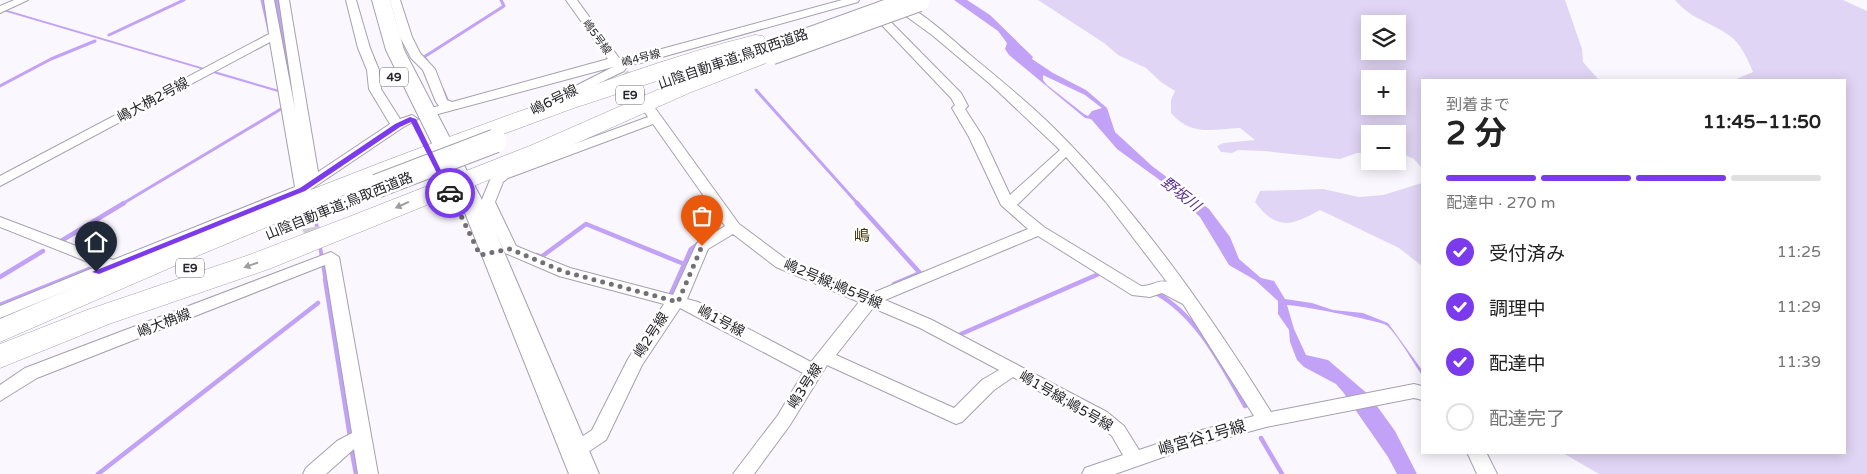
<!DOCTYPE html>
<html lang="ja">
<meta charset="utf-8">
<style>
:root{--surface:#fff;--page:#f6f6f6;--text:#222;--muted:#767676;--line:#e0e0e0;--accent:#7c3aed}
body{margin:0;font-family:"Varela Round","Noto Sans JP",sans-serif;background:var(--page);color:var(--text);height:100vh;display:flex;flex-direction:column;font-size:19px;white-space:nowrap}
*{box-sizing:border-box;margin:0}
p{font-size:16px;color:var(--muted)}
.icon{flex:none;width:28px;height:28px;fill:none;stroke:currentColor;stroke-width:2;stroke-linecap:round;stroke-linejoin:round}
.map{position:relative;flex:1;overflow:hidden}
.drawer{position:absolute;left:1421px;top:79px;width:425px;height:375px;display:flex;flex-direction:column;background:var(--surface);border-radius:0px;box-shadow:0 2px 12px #0003}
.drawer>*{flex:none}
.tools{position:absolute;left:1361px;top:15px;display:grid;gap:10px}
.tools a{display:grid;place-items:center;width:45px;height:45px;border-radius:0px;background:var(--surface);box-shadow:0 2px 12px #0003;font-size:25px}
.pin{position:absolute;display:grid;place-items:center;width:42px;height:42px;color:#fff;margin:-51px -21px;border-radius:50% 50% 50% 0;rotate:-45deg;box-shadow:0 0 5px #0007}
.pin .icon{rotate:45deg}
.courier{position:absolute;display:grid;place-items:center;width:50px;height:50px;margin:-25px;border:4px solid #7c3aed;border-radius:50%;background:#fff;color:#222;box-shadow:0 1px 6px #0007}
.headline em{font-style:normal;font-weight:700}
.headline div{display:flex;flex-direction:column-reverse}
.headline{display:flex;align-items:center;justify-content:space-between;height:85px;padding:0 25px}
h1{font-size:32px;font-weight:700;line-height:38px}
.bar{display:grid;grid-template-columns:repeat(4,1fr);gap:8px 5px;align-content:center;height:60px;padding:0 25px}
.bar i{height:6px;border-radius:4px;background:var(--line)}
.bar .active{background:var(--accent)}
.bar p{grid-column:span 4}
ol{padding:0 25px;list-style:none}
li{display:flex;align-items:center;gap:15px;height:55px}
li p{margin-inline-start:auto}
li .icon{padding:5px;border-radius:50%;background:var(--accent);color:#fff;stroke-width:4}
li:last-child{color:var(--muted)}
li i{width:28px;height:28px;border:2px solid var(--line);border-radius:50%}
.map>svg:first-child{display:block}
</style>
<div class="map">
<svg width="1867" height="474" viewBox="0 0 1867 474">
<rect width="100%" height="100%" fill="#faf8fe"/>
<path fill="#e0d5f4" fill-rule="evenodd" d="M 1038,0 L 1565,0 L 1582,49 L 1583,62 L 1599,80 L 1422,80 L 1422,168 L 1414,159 L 1398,152 L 1398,134 L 1370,134 L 1370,153 L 1357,153 L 1340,159 L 1264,151 L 1238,150 L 1232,153 L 1221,152 L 1217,146 L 1223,143 L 1255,140 L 1240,128 C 1212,129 1192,137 1171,113 L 1171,100 L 1175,91 L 1161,82 L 1146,68 L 1118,55 L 1104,43 ZM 1370,24 L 1398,24 L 1398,51 L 1370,51 ZM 1370,79 L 1398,79 L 1398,106 L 1370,106 Z
M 1675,0 L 1843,0 L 1867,11 L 1867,474 L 1599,474 L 1563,453 L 1845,452 L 1845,80 L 1734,80 L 1753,72 C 1748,60 1741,44 1730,36 C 1711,22 1692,20 1675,0 Z
M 1422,183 L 1422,266 L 1399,248 L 1320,210 C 1291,226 1277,231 1255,202 L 1260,191 L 1323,189 L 1359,197 L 1383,195 Z"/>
<path fill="#c2a2f6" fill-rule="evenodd" d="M 272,0 L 281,0 L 328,283 L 324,283 L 309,190 Z
M 954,0 L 967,0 L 990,15 L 1033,57 L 1032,59 L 1053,73 L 1086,90 L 1107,108 L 1115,132 L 1152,166 L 1209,209 L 1230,237 L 1239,259 L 1261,278 L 1274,281 L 1285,299 L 1312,303 L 1333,310 L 1363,313 L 1388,323 L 1422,370 L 1422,375 C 1414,364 1396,332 1386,325 C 1380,321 1298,305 1287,305 L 1294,329 L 1306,355 L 1328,360 L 1369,395 L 1395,431 L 1417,474 L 1397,474 L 1388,457 L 1343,392 L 1336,384 L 1304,367 L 1297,360 L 1290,342 L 1289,330 L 1278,314 L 1278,301 L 1255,280 L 1229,265 L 1200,217 L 1161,181 L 1117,149 L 1091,119 L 1085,118 L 1009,55 L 1005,49 L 1007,43 L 998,31 ZM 1043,75 L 1085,95 L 1102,108 L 1092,111 L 1088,116 L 1084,114 L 1047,85 L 1043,80 Z
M 0,8 L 279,90 L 278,92 L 213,73 L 72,148 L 211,72 L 0,10 Z"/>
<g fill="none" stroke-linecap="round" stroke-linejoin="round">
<path stroke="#c2a2f6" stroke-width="3" d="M 262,0 L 270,35
M 109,35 L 184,0
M 429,64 L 424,57 L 504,6 L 501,0
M 0,86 L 51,59 L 95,41
M 443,90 L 448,102
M 756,90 L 858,204
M 122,204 L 281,109"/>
<path stroke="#c2a2f6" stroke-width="4.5" d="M 857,203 L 920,273 L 894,284
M 61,241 L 124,203
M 537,255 L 541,257 L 586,224 L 684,264
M 0,277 L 43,251
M 325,279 L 350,437
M 1156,293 C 1198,316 1222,366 1245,406
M 670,296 L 691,249 L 698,244
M 0,305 L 89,269
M 961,334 L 1101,273
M 1261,438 L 1282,474
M 351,447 L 356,474
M 98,474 L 318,303"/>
<path stroke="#d0ced4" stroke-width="12" stroke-dasharray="12 6" stroke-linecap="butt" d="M 623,74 L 650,111
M 304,195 L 306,204"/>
<path stroke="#d0ced4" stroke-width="17" stroke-dasharray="17 8" stroke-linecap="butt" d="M 306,203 L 316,251"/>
<g stroke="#a5a1ae" stroke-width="2">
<path id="street" d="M 14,0 L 28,0 L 0,13 L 0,6 Z
M 264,0 L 274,0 L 295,109 L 279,0 L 289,0 L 318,172 L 390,124 L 369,89 L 367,70 L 358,48 L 346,0 L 356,0 L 370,48 L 379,70 L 381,89 L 400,119 L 412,115 L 418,119 L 402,128 L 310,190 L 309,198 L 304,199 L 298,196 L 0,318 L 0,306 L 98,266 L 0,227 L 0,217 L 113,260 L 295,187 L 270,42 L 0,186 L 0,176 L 269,34 Z
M 390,0 L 400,0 L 412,37 L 420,53 L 435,69 L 447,100 L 452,102 L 608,59 L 566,0 L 577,0 L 619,58 L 632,57 L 842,0 L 859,0 L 858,2 L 637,64 L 624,65 L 626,68 L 624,71 L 546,109 L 542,110 L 536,106 L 613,67 L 427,117 L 422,116 L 421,113 L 422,110 L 439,106 L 436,102 L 423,70 L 411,58 L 400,37 Z
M 896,1 C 916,6 953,40 969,54 C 998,78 1028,102 1055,129 C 1139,213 1208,311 1271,412 L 1414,384 L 1422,386 L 1422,400 L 1414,398 L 1266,427 L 1189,448 L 1115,474 L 1082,474 L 1085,468 L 1123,455 L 1112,436 L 1095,422 L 1013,377 L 994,390 L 962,422 L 956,424 L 827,365 L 790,425 L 754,474 L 733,474 L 778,415 L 803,373 L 680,308 L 642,365 L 606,440 L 582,456 L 575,459 L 568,456 L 566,451 L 568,446 L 592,430 L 628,359 L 664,304 L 559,276 L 505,253 L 481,202 L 490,180 L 498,172 L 648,117 L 644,111 L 645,108 L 655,108 L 739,224 L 786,259 L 870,294 L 1028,229 L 1001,205 L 969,137 L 952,108 L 955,105 L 951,98 L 875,18 L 875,14 L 883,14 L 961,93 L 968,106 L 965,109 L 983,137 L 1010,195 L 1060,150 L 989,83 L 932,35 L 892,6 L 891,4 ZM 653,124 L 725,226 L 697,243 L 673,295 L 570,268 L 516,246 L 495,202 L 503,182 L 508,178 ZM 1066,157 L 1106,202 L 1167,282 C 1158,279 1151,287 1141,286 L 1044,227 L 1017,205 ZM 733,234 L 776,267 L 859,302 L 811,362 L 698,302 L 687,299 L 708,249 ZM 1038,236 L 1132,295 L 1150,297 L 1162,293 L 1183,304 L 1254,416 L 1187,434 L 1139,450 L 1124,426 L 1107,412 L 932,320 L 885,300 ZM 873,308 L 920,328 L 999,370 L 982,380 L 954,408 L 836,355 Z
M 331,252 L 339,257 L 378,474 L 358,474 L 354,449 L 326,474 L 303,474 L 306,468 L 337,441 L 352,433 L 325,265 L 37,378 L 0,401 L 0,385 L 25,368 Z
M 1467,452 L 1486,452 L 1497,474 L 1477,474 Z"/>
</g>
<g stroke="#a5a1ae" stroke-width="2">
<path id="primary" d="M 372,0 L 390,0 L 404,50 L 481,198 L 599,474 L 569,474 L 459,198 L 386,50 Z"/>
</g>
<g stroke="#a5a1ae" stroke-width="1">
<path id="highway" d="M 755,35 L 763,36 L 766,41 L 763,46 L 571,109 L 382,179 L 195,257 L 0,342 L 0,319 C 169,246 339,176 512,114 C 592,86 673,55 755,35 Z
M 771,47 L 779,48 L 782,53 L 779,58 L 689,93 L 550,155 L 269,269 L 109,324 L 0,368 L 0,344 L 87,310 L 249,255 L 351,216 L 532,145 L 673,83 Z"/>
</g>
<use href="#street" fill="#fff" fill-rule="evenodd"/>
<use href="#primary" fill="#fff" fill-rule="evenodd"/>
<use href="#highway" fill="#fff" fill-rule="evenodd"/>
<g stroke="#a5a1ae" stroke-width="25" stroke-linecap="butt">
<path id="highway-bridge" d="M 771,53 L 918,0
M 377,186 L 495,141"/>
</g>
<use href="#highway-bridge" stroke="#fff" stroke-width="23"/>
</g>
<defs><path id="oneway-solid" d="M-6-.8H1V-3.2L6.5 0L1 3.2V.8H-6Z" transform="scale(1.25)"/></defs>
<g fill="#9e9da0">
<use href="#oneway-solid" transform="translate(402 205) rotate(156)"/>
<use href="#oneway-solid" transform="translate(251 265) rotate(161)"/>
</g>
<path fill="#7c3aed" d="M 410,117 L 416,119 L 453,195 L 447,193 L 411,122 L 400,127 L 305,191 L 99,274 L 92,272 L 300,188 L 395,124 Z"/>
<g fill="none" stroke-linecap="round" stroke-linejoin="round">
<path stroke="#727075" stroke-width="5" stroke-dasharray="0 9" d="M 450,193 L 480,255 L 510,249 L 565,272 L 678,302 L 702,246"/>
</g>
<g text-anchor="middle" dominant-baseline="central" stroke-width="5" stroke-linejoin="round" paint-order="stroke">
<g font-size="11" fill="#28262b" stroke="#fff">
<text transform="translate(597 37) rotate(54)">嶋5号線</text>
<text transform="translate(641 58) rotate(-14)">嶋4号線</text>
</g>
<g fill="#fff" stroke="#68676b" stroke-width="1">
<rect x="380" y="67.5" width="28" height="19" rx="4"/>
<rect x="616" y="85.5" width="28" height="19" rx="4"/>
<rect x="176" y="258.5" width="28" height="19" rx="4"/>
</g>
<g font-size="12" font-weight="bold" fill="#28262b">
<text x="394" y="77">49</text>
<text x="630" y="95">E9</text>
<text x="190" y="268">E9</text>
</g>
<g font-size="14" fill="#28262b" stroke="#fff">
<text transform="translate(733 59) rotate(-19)">山陰自動車道;鳥取西道路</text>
<text transform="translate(153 100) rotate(-28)">嶋大桷2号線</text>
<text transform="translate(554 100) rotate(-26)">嶋6号線</text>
<text transform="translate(339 206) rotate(-22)">山陰自動車道;鳥取西道路</text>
<text transform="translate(833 284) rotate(23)">嶋2号線;嶋5号線</text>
<text transform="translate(721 321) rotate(28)">嶋1号線</text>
<text transform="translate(164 323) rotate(-21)">嶋大桷線</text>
<text transform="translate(651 335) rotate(-57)">嶋2号線</text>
<text transform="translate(805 386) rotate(-57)">嶋3号線</text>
<text transform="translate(1066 401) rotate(30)">嶋1号線;嶋5号線</text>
</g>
<g font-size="15" font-style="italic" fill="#5c3090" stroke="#fff">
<text transform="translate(1181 194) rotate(38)">野坂川</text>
</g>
<g font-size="16" fill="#44370d" stroke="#fff">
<text x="862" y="236">嶋</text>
</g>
<g font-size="16" fill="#28262b" stroke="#fff">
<text transform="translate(1202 438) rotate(-16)">嶋宮谷1号線</text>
</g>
</g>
</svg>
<div class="tools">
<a><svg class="icon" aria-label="layers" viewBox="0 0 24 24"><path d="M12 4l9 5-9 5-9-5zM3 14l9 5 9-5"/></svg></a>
<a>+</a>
<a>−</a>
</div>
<div class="pin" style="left:702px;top:246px;background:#ea580c"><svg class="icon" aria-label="bag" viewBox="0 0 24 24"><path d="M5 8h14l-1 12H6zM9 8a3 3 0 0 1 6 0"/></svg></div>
<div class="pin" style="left:96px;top:272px;background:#1f2937"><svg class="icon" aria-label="home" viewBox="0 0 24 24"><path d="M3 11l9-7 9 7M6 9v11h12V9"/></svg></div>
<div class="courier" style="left:450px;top:193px"><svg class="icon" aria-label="car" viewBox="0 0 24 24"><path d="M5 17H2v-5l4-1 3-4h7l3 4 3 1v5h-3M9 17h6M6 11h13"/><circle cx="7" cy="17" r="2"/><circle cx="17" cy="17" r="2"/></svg></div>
<section class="drawer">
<div class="headline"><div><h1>2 分</h1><p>到着まで</p></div><em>11:45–11:50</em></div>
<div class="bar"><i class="active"></i><i class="active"></i><i class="active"></i><i></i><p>配達中 · 270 m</p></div>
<ol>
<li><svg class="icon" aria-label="check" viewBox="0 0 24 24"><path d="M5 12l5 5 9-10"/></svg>受付済み<p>11:25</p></li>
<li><svg class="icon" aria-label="check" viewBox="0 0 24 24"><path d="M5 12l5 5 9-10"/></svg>調理中<p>11:29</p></li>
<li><svg class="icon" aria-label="check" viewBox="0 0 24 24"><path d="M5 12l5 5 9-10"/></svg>配達中<p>11:39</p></li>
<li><i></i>配達完了</li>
</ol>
</section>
</div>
